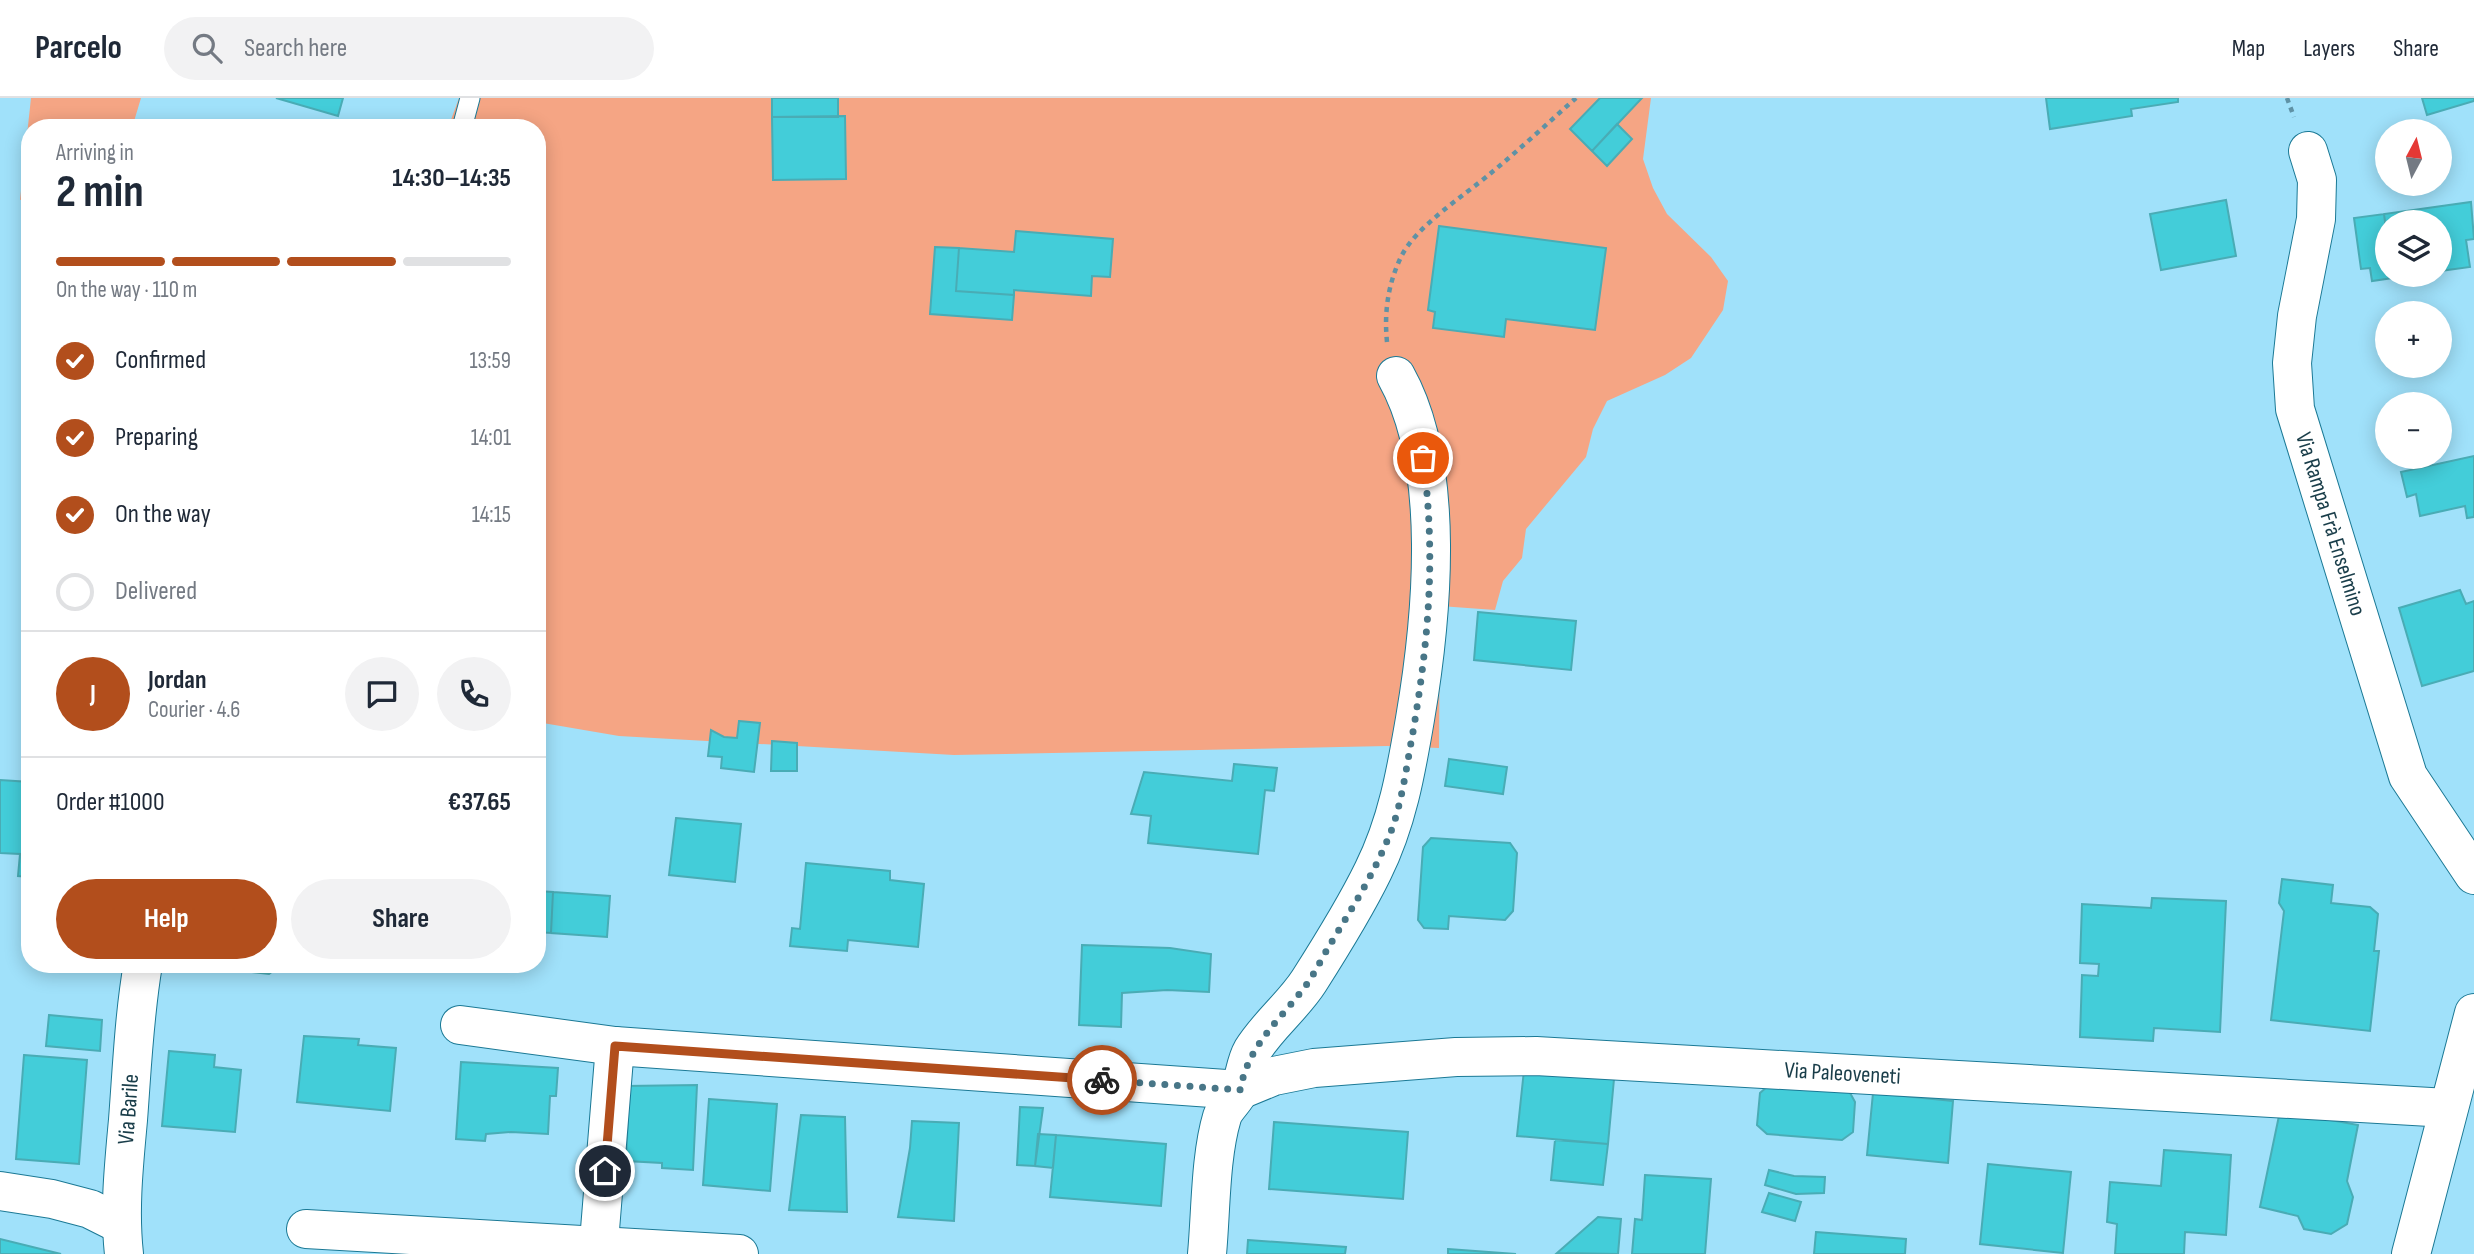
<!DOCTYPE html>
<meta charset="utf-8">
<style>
:root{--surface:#fff;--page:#f2f2f3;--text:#1f2937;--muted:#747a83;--line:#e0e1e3;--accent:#b24e1c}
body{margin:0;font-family:"Sofia Sans Condensed",sans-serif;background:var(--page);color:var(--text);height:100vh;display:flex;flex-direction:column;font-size:26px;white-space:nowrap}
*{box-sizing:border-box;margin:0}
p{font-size:23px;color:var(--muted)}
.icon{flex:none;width:38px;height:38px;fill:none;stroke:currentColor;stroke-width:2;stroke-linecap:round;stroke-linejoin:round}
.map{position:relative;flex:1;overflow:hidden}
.panel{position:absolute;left:21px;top:21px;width:525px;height:854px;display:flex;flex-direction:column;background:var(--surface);border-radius:28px;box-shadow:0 4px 18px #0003}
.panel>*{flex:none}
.needle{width:46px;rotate:7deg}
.tools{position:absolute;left:2375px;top:21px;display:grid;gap:14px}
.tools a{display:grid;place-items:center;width:77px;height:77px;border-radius:50%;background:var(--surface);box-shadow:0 4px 18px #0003;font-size:35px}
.pin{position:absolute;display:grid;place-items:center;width:60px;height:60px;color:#fff;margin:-30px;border:4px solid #fff;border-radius:50%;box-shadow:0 2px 7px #0007}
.courier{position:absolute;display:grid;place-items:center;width:70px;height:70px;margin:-35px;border:5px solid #b24e1c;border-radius:50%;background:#fff;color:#222;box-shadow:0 2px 9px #0007}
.summary em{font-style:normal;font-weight:700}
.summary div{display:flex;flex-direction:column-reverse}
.summary{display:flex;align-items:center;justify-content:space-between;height:119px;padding:0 35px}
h1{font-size:46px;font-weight:700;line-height:52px}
.bar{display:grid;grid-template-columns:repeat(4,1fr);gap:10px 7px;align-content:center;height:84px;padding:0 35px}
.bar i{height:9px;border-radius:5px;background:var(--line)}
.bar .active{background:var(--accent)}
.bar p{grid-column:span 4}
.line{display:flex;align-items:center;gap:18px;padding:0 35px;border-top:2px solid var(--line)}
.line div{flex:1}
.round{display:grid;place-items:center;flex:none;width:74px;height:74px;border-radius:37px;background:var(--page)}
ol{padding:0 35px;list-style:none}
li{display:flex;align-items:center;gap:21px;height:77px}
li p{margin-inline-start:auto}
li .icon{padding:7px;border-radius:50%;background:var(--accent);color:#fff;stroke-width:4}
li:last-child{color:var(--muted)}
li i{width:38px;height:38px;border:4px solid var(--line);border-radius:50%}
.primary-button{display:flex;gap:14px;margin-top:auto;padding:14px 35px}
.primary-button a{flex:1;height:80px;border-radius:42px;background:var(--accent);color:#fff;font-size:28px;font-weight:700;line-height:80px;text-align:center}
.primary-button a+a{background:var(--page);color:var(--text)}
header{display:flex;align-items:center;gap:42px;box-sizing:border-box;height:98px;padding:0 35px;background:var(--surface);border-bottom:2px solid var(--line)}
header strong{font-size:33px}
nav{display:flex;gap:38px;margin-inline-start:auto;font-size:24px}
.search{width:490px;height:63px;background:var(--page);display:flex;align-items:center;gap:18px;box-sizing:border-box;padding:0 24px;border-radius:38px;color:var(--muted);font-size:26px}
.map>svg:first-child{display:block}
</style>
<header>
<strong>Parcelo</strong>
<div class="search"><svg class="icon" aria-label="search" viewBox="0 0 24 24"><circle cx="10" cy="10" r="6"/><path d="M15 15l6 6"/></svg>Search here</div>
<nav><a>Map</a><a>Layers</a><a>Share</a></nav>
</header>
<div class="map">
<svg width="2474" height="1156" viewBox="0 0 2474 1156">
<rect width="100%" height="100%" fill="#a0e1fa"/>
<path fill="#f5a584" d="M 31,0 L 141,0 L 132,30 L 30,30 L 30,99 L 20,102 Z
M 459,0 L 1651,0 L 1643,61 L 1653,90 L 1667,116 L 1711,159 L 1728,183 L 1723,212 L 1691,260 L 1665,277 L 1607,303 L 1593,331 L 1586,359 L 1526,431 L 1522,460 L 1503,483 L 1495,512 L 1440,508 L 1439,650 L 1387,648 L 954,657 L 619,638 L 537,624 L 537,30 L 448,30 Z"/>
<path fill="#43cdd9" stroke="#49acb5" stroke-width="2" d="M 276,0 L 343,0 L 338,18 Z
M 772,0 L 838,0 L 838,19 L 772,19 Z
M 1600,0 L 1642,0 L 1592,53 L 1570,31 Z
M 2046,0 L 2178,0 L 2178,4 L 2131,11 L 2132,18 L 2050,31 Z
M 2422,0 L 2474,0 L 2474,3 L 2427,17 Z
M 845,18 L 846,81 L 773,82 L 772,19 Z
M 1617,26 L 1632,41 L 1607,68 L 1592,53 Z
M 2226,102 L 2236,158 L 2161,172 L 2150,116 Z
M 2471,104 L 2474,141 L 2466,142 L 2470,169 L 2440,173 L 2440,124 L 2387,124 L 2387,138 L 2384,116 Z
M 2384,116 L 2387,138 L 2387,177 L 2413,177 L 2372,183 L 2370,170 L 2361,171 L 2354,120 Z
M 1439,128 L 1606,150 L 1595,232 L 1506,221 L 1504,239 L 1433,230 L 1435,214 L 1428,212 Z
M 1016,133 L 1113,141 L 1110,179 L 1092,178 L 1091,198 L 1014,192 L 1014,197 L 956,193 L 959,150 L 1014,154 Z
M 935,149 L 959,150 L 956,193 L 1014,197 L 1012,222 L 930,216 Z
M 2474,358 L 2474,419 L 2467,420 L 2465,408 L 2420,418 L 2416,396 L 2407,399 L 2401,374 Z
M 2460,492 L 2466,506 L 2474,503 L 2474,573 L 2422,588 L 2399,510 Z
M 1478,514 L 1576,523 L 1571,572 L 1474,562 Z
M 739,623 L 760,625 L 754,674 L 721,670 L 722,659 L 708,658 L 711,632 L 724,639 L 737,640 Z
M 772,643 L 797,645 L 797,673 L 771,673 Z
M 1449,661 L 1507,669 L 1503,696 L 1445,688 Z
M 1234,666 L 1277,670 L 1274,693 L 1265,692 L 1258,756 L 1148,745 L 1151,718 L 1131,716 L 1144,674 L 1232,683 Z
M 0,682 L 30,684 L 30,779 L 18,778 L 20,756 L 0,755 Z
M 676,720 L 741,726 L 735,784 L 669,777 Z
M 1431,740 L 1510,745 L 1517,755 L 1513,813 L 1505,822 L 1449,818 L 1448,831 L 1424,830 L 1418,822 L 1423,749 Z
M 806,765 L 890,773 L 890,782 L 924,786 L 918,849 L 848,842 L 847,853 L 790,848 L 792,830 L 800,831 Z
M 2282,781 L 2333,787 L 2331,805 L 2370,809 L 2378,816 L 2374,853 L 2379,853 L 2370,933 L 2271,922 L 2284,813 L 2279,805 Z
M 537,793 L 553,794 L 551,835 L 537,834 Z
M 553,794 L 610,798 L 607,839 L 551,835 Z
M 2152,800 L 2226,803 L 2220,934 L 2154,930 L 2153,943 L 2080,939 L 2082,877 L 2098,878 L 2099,866 L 2080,865 L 2082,806 L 2151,810 Z
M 1082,847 L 1170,850 L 1211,856 L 1209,894 L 1167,892 L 1122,895 L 1121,929 L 1079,927 Z
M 184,866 L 278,866 L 277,870 L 269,876 Z
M 49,917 L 102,922 L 100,953 L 46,948 Z
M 304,938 L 359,941 L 358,947 L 396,950 L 390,1013 L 297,1004 Z
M 169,953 L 215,957 L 214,969 L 241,972 L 235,1034 L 162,1028 Z
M 24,957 L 87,962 L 79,1066 L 16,1061 Z
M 461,964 L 558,970 L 556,998 L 550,998 L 548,1036 L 511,1034 L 486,1036 L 485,1043 L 456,1041 Z
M 1524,972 L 1614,981 L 1608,1046 L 1517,1038 Z
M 697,987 L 693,1072 L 662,1070 L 662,1065 L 626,1063 L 628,1019 L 626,988 Z
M 1769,987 L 1849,993 L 1855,1004 L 1853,1034 L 1842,1042 L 1767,1036 L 1757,1027 L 1760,995 Z
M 1873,995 L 1953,1003 L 1948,1065 L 1867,1057 Z
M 709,1001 L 777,1006 L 770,1093 L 703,1087 Z
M 1020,1009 L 1043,1010 L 1035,1068 L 1017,1067 Z
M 2280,1013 L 2358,1027 L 2347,1083 L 2353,1099 L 2347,1126 L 2331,1136 L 2304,1131 L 2298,1118 L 2260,1109 Z
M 801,1017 L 845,1019 L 847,1114 L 789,1112 Z
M 912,1023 L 959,1025 L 954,1123 L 898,1119 L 910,1050 Z
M 1274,1024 L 1408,1034 L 1403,1101 L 1269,1091 Z
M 1038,1036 L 1056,1037 L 1053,1070 L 1035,1068 Z
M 1056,1037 L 1166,1046 L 1161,1108 L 1050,1099 Z
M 1555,1042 L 1608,1046 L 1603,1087 L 1551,1082 Z
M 2164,1052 L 2231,1057 L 2226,1137 L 2185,1134 L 2184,1156 L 2115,1156 L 2117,1126 L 2107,1124 L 2110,1084 L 2161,1088 Z
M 1988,1066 L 2071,1074 L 2063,1155 L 1980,1146 Z
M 1769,1072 L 1794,1078 L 1825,1079 L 1824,1095 L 1796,1096 L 1765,1087 Z
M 1645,1077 L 1711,1081 L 1705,1156 L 1632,1156 L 1635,1121 L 1642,1122 Z
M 1769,1095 L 1801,1104 L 1795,1123 L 1762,1114 Z
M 1598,1119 L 1621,1121 L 1618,1156 L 1557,1155 Z
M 1816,1134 L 1906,1141 L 1905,1156 L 1814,1156 Z
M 0,1141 L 61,1156 L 0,1156 Z
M 1248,1142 L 1346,1149 L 1345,1156 L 1247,1156 Z
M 1448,1151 L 1516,1156 L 1448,1156 Z"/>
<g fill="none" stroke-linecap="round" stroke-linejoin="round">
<g stroke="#1b7995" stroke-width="21">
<path id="lane" d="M 462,30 L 470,0"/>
</g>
<g stroke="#1b7995" stroke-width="40">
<g id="street">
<path id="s1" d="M 2308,53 L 2317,82 L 2316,121 L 2297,218 L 2292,265 L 2295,311 L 2408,678 L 2474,777"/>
<path id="s2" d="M 460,927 L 615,948 L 1240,992 L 1274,978 L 1314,970 L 1456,959 L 1536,958 L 2448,1010"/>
<path d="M 0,1093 L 52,1101 L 90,1111 L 120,1126"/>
<path d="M 306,1131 L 739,1156"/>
<path id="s3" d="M 124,1156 C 119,1111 124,1066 128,1022 C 132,970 134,918 143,866"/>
<path d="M 598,1156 L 615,948"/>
<path d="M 1207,1156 C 1211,1114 1210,1059 1222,1019 C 1225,1009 1235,1002 1239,993 C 1245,980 1245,965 1252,953 C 1268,927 1293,908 1309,883 C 1330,850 1356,808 1373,773 C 1397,725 1406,674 1415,621 C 1432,521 1447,369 1396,278"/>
<path d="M 2411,1156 L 2474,915"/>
</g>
</g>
<path stroke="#5f92a5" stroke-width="4.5" stroke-dasharray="5 5" stroke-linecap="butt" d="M 2287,0 L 2294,19
M 1387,244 C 1384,214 1388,186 1401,159 C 1415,129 1465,97 1491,75 C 1520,51 1548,25 1576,0"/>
<use href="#lane" stroke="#fff" stroke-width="19"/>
<use href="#street" stroke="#fff" stroke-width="38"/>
</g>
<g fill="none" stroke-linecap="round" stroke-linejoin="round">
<path stroke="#487687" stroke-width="7" stroke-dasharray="0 12.6" d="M 1102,982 L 1240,992 C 1249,945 1280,923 1307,886 C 1316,873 1323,858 1331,845 C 1354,807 1378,769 1393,728 C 1403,698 1407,665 1413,634 C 1429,539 1436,456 1423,360"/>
<path stroke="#b24e1c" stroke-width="9" d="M 605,1073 L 615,948 L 1102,982"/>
</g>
<g text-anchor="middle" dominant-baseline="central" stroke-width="7" stroke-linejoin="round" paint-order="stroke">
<g font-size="23" fill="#193d49" stroke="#bcecff">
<text stroke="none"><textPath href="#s1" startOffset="382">Via Rampa Frà Enselmino</textPath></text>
<text stroke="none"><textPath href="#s2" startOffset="1390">Via Paleoveneti</textPath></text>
<text stroke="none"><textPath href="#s3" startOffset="145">Via Barile</textPath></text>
</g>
</g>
</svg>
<div class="tools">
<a><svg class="needle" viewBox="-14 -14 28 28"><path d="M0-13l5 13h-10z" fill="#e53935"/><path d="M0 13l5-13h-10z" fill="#747a83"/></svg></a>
<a><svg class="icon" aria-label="layers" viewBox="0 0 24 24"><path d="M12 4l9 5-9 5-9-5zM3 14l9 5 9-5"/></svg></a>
<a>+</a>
<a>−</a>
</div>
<div class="pin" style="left:1423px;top:360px;background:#ea580c"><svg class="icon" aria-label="bag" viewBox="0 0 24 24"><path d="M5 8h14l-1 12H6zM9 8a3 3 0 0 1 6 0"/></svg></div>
<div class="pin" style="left:605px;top:1073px;background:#1f2937"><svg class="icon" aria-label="home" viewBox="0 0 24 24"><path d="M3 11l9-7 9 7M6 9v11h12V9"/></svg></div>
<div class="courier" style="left:1102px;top:982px"><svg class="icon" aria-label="bike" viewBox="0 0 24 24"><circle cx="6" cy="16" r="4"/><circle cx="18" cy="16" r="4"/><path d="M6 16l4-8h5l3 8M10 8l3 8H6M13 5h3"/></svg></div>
<section class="panel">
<div class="summary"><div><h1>2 min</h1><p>Arriving in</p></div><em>14:30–14:35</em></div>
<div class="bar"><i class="active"></i><i class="active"></i><i class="active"></i><i></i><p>On the way · 110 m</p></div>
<ol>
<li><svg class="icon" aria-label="check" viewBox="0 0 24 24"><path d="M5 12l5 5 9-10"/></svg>Confirmed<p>13:59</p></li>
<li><svg class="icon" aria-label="check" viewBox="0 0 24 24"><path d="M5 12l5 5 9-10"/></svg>Preparing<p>14:01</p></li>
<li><svg class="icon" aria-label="check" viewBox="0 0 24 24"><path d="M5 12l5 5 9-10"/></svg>On the way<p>14:15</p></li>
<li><i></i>Delivered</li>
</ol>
<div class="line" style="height:126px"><b class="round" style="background:var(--accent);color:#fff">J</b><div><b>Jordan</b><p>Courier · 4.6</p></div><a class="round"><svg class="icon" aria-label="chat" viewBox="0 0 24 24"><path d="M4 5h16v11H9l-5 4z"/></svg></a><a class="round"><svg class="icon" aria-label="phone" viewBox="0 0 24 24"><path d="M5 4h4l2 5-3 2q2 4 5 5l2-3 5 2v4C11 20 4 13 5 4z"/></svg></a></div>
<div class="line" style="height:91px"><div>Order #1000</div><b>€37.65</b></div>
<div class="primary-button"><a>Help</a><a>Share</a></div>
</section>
</div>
